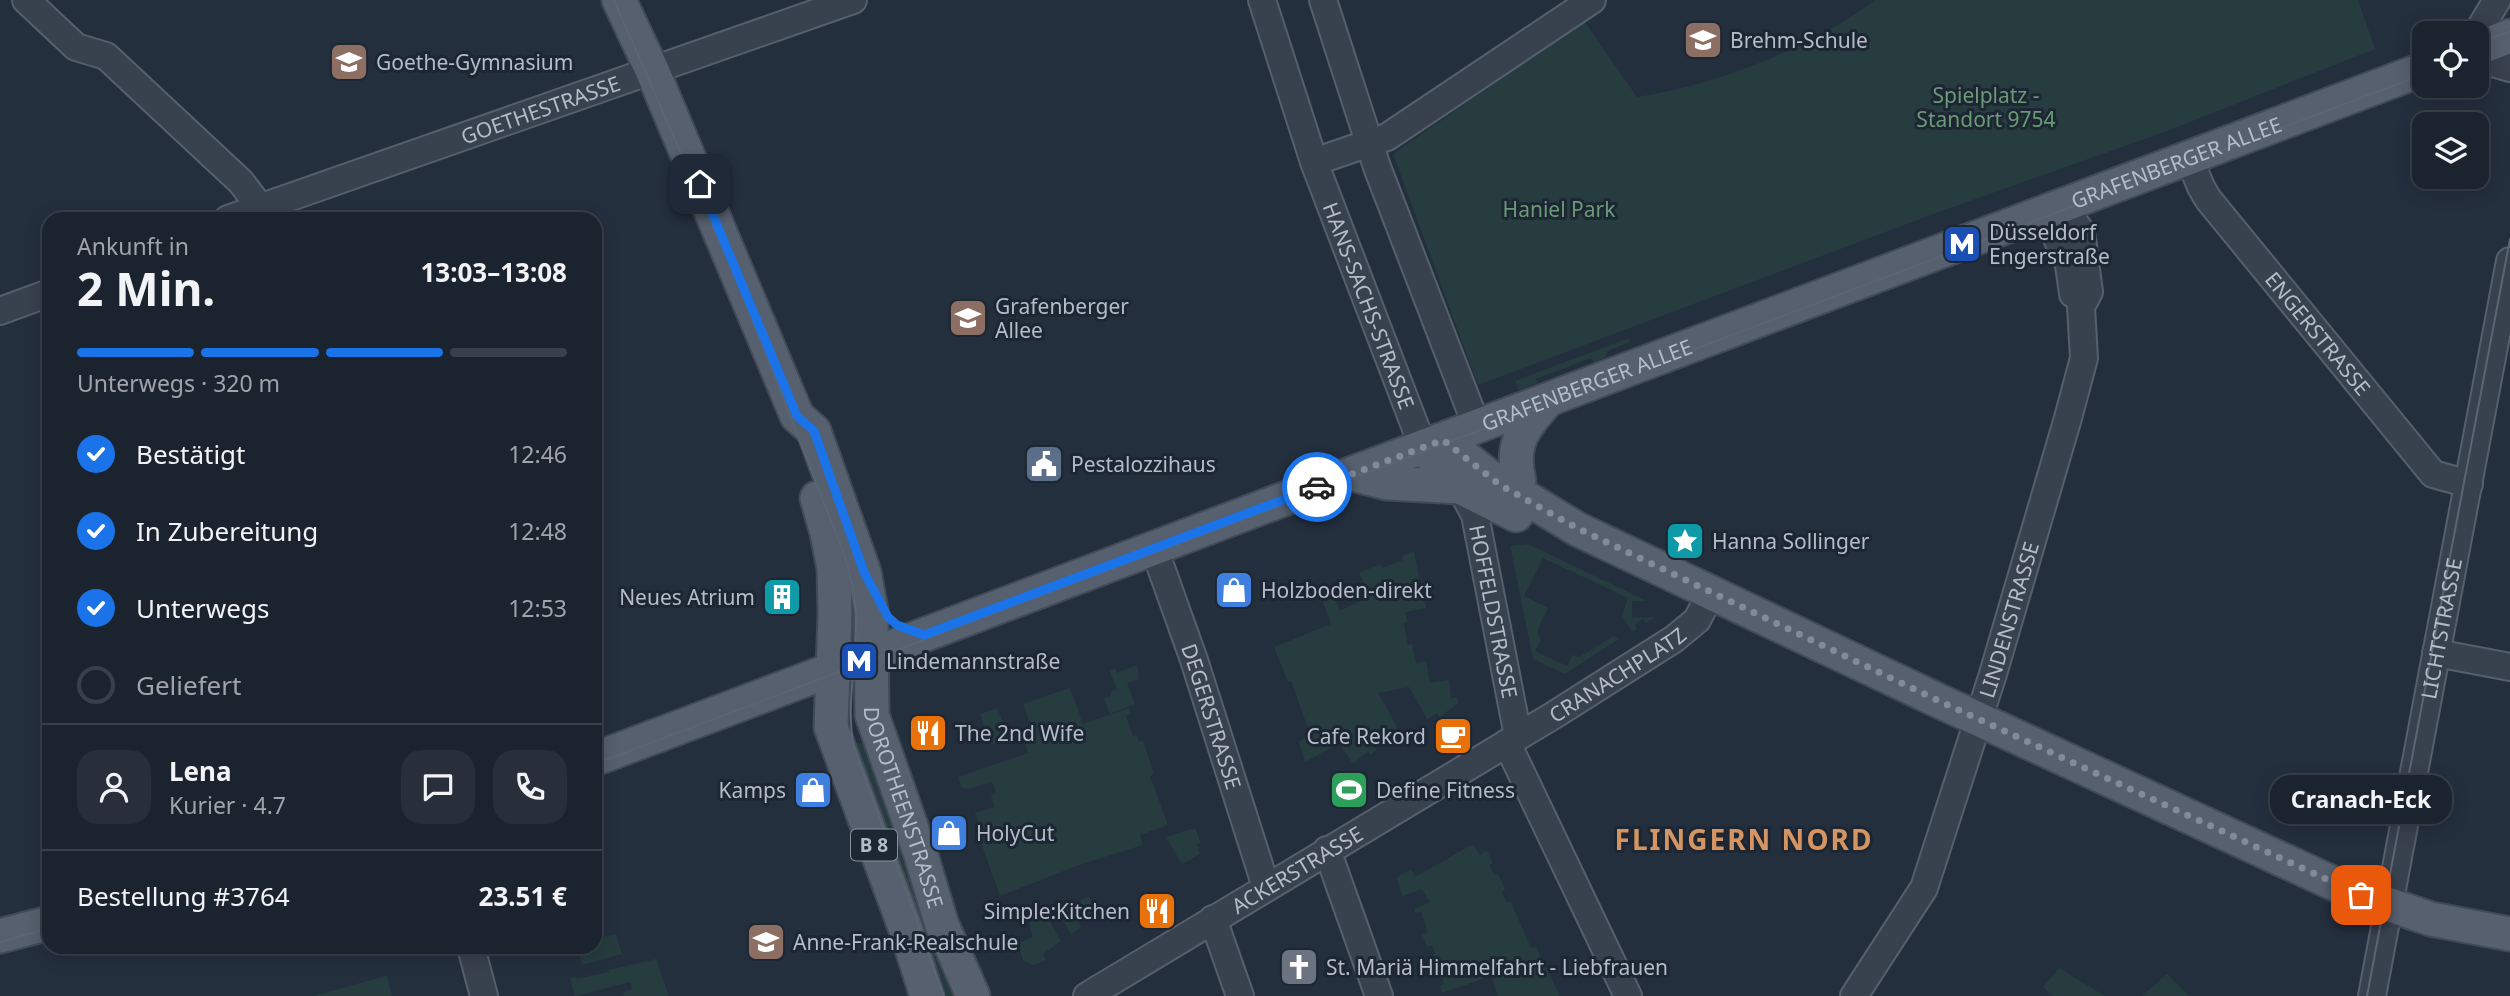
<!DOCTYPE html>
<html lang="de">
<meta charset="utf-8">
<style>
:root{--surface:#1b232e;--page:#282f3a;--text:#f1f3f6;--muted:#a0a4aa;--line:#39404a;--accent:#1a73e8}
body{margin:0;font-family:"Noto Sans",sans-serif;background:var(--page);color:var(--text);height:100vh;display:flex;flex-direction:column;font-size:26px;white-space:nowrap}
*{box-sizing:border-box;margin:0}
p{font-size:23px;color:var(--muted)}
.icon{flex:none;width:38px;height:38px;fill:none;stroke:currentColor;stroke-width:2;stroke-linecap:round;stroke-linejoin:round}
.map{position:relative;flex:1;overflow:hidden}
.sheet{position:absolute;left:42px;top:212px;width:560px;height:742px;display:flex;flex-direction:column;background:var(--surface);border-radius:21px;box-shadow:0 4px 18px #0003,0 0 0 2px var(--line)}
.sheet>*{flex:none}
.fabs{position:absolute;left:2412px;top:21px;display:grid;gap:14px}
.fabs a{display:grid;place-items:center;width:77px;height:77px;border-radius:14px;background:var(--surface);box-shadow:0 4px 18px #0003,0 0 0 2px var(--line);font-size:35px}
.pin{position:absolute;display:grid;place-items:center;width:60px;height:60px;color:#fff;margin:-30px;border-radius:14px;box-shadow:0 4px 10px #0006}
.courier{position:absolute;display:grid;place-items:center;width:70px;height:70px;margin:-35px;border:5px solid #1a73e8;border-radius:50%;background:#fff;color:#222;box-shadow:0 2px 9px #0007}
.bubble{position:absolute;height:49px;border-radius:21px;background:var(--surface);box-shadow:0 4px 18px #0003,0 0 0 2px var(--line);font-size:23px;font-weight:700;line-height:49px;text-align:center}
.summary em{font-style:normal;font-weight:700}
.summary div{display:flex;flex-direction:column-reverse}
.summary{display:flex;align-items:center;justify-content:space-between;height:119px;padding:0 35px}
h1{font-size:46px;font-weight:700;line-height:52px}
.bar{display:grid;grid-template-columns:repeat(4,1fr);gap:10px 7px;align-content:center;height:84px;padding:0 35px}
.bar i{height:9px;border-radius:5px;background:var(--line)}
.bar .selected{background:var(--accent)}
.bar p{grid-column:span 4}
.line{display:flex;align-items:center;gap:18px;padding:0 35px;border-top:2px solid var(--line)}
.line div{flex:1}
.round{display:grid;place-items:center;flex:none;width:74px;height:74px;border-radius:21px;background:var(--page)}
ol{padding:0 35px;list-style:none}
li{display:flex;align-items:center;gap:21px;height:77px}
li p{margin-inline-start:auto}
li .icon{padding:7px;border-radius:50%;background:var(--accent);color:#fff;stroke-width:4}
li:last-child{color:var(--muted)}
li i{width:38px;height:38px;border:4px solid var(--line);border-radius:50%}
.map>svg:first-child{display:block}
</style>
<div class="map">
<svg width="2510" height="996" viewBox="0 0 2510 996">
<rect width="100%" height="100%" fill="#242f3e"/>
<path fill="#263c3f" d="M 1876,0 L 2358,0 L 2375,49 L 2167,131 L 1936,213 L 1478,385 L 1393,154 L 1584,21 L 1637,97 C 1718,85 1809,48 1876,0 Z
M 1629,338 L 1630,342 L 1608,351 L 1605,358 L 1594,362 L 1591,358 L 1536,379 L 1537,383 L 1519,390 L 1515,381 Z
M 1528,544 L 1647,601 L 1632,601 L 1632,618 L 1656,617 L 1646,623 L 1643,619 L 1635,624 L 1637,629 L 1632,631 L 1622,616 L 1628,598 L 1543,558 L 1524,596 L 1548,608 L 1537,631 L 1541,640 L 1535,651 L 1567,666 L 1572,655 L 1579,657 L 1614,636 L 1619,639 L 1565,674 L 1533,659 L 1510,546 Z
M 1414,551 L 1420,582 L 1415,583 L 1417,595 L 1423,594 L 1426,608 L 1405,612 L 1407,622 L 1404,623 L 1408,645 L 1412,644 L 1416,663 L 1426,661 L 1430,683 L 1449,680 L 1451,698 L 1457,697 L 1458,703 L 1440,717 L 1437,713 L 1427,719 L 1409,687 L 1378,693 L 1400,732 L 1375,747 L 1377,750 L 1370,755 L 1368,751 L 1353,764 L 1339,743 L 1305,762 L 1299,742 L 1310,734 L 1291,681 L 1288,682 L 1274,647 L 1331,624 L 1318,588 L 1326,585 L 1331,598 L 1334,597 L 1340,610 L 1364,600 L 1360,587 L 1364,585 L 1359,573 L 1380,564 L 1382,568 L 1403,560 L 1402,556 Z
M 1137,665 L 1139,679 L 1127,683 L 1135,704 L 1110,714 L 1104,699 L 1111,696 L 1110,692 L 1117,689 L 1109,670 L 1115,668 L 1117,673 Z
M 1070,688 L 1083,724 L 1129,708 L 1131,714 L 1126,716 L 1133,736 L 1137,735 L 1139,742 L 1143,741 L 1154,774 L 1150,776 L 1168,825 L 1140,835 L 1143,845 L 1079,865 L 1000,896 L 975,826 L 979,825 L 975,813 L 994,807 L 991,796 L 996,793 L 992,782 L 968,789 L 961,787 L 958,777 L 1028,753 L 1025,744 L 1036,740 L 1023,704 Z
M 997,708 L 1010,738 L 991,745 L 980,714 Z
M 867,742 L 964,996 L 936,996 L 851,745 Z
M 1195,828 L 1201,843 L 1197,844 L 1200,854 L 1182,864 L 1166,837 Z
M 1473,844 L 1480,855 L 1487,850 L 1493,863 L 1489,865 L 1494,875 L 1498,874 L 1505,889 L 1502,892 L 1507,903 L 1511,902 L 1531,948 L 1536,947 L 1560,996 L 1498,996 L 1491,976 L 1442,993 L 1440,986 L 1444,984 L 1440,972 L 1436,973 L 1430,956 L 1435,954 L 1432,945 L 1427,947 L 1422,935 L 1428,932 L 1421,912 L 1415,913 L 1414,909 L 1430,902 L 1422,889 L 1403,896 L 1396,878 L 1411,869 L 1415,877 Z
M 1088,896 L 1100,915 L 1090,921 L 1087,917 L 1079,922 L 1081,927 L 1071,934 L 1059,913 Z
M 1048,919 L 1061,941 L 1043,954 L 1046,960 L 1033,965 L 1023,960 L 1018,943 L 1033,937 L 1029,922 Z
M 616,934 L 622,954 L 582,965 L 577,947 L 595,947 L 595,939 Z
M 656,959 L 669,996 L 624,996 L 623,992 L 632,989 L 630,982 L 575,996 L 570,978 L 576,977 L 577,979 L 609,972 L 609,970 Z
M 2059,968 L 2105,996 L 2053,996 L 2043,987 Z
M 2167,974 L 2189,996 L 2142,996 Z
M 387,976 L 392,996 L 313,996 L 382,977 Z"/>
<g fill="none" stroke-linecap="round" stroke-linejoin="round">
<g stroke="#565f6c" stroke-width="30">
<g id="minor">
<path d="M 26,0 L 76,47 L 106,56 L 241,182 L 269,219"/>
<path id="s1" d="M 1262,0 L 1314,162 L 1423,447"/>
<path d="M 1323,0 L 1377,167 L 1477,427"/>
<path d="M 2476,35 L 2497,0"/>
<path d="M 2476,58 L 2510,68"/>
<path id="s2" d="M 2189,158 L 2201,187 L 2208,199 L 2433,474 L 2469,484"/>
<path d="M 1314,162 L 1387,137 L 1592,0"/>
<path d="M 2062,207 L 2056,236 L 2069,265 L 2073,294"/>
<path id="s3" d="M 228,219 L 853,0"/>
<path d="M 0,311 L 49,293"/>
<path id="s4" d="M 1460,487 L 1475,515 L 1518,736"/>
<path id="s5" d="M 1154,548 L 1194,660 L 1266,887"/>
<path d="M 2436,653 L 2510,667"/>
<path d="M 1507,743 L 1628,996"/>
<path d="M 1327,850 L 1379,996"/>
<path d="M 1213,919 L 1240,996"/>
<path d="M 471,947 L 484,996"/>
<path id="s6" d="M 1087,996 L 1554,715 L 1674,639 L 1697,620 L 1711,593"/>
<path id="s7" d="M 1854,996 L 1924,888 L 1993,674 L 2068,418 L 2084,358 L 2081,307 L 2089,292 L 2081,231 L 2062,207"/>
<path id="s8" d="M 2372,996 L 2510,261"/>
</g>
</g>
<g stroke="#414a57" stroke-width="37">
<g id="major">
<path id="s9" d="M 619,0 L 652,70 L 797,416 L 814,431 L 864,572 L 871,610 L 872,715 L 920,852 L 942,925 L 973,996"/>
<path d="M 2476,49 L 2510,36"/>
<path d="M 1443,440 L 1500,485 L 1533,502 L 1577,529 L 1937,700 L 2350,891 L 2431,919 L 2510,934"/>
<path d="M 1423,447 L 1460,487 L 1516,515"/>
<path d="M 1352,474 L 1387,483 L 1460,487"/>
<path d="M 1519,481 C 1510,444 1523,428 1546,402"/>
<path d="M 817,498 L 827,533 L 834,568 L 835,614 L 831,727 L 905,927 L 927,996"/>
<path id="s10" d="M 595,759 L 2424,69"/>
<path d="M 0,936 L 49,923"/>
</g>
</g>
<use href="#minor" stroke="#38414e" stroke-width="26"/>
<use href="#major" stroke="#56606e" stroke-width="33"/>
<path stroke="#5a6575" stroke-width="2" d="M 614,0 L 739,286 L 844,554 C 850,573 855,592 856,612 C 858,658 845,704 854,748 L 944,996
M 2476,44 L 2510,31
M 595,764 L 2424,74
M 0,942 L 49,928
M 2367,996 L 2510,239"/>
</g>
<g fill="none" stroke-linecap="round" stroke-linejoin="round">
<path stroke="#828b98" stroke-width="7" stroke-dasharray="0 12.6" d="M 1317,487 L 1443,440 L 1500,485 L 1577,528 L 1937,700 L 2361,895"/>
<path stroke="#1a73e8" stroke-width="9" d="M 700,184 L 797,416 L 814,431 L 864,572 L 888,617 L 897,625 L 924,635 L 1317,487"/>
</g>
<defs>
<g id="school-square" transform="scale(2.0125)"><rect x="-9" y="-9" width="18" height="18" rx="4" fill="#8d6e63" stroke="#1d2633"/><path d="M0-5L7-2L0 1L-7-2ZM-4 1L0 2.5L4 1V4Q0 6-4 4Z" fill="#fff"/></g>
<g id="metro-square" transform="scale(2.0125)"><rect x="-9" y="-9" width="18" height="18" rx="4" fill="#1a4fb4" stroke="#1d2633"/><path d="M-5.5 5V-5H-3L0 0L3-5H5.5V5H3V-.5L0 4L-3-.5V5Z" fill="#fff"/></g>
<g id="civic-square" transform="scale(2.0125)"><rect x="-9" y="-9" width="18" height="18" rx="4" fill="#5c6f8a" stroke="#1d2633"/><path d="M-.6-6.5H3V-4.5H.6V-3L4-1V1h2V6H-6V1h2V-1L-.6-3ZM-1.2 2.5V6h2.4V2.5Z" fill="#fff"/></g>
<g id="sight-square" transform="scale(2.0125)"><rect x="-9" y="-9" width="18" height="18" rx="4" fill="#0f9aa8" stroke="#1d2633"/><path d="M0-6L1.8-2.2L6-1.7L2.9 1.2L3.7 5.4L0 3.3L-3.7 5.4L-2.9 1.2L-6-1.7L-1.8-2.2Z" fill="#fff"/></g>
<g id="shop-square" transform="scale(2.0125)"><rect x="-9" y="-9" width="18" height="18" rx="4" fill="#3f7fe0" stroke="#1d2633"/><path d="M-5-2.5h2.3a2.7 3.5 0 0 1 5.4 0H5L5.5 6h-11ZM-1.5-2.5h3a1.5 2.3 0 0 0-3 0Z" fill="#fff"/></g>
<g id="building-square" transform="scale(2.0125)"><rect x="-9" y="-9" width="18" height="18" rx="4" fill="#0f9aa8" stroke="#1d2633"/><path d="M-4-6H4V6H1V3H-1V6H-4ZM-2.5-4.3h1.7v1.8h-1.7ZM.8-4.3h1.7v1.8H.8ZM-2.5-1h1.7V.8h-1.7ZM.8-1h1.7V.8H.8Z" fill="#fff"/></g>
<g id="restaurant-square" transform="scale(2.0125)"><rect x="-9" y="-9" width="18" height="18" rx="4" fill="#e8710a" stroke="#1d2633"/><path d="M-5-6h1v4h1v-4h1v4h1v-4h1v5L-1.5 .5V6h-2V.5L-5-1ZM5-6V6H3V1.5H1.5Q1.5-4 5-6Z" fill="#fff"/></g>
<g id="cafe-square" transform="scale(2.0125)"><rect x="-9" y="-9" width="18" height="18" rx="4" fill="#e8710a" stroke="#1d2633"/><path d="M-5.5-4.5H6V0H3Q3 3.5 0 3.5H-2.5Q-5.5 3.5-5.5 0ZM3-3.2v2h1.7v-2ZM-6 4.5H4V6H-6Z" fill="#fff"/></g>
<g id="stadium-square" transform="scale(2.0125)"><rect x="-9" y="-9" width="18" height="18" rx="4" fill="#2e9e5b" stroke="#1d2633"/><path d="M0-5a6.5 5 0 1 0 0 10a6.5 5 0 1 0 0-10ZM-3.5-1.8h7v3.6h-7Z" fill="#fff"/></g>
<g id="church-square" transform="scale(2.0125)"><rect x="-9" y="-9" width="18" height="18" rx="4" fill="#6b7280" stroke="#1d2633"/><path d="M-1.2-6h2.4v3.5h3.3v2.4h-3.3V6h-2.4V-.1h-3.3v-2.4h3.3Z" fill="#fff"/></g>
</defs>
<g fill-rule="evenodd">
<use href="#school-square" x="1703" y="40"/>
<use href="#school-square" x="349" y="62"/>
<use href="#metro-square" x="1962" y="244"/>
<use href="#school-square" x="968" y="318"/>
<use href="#civic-square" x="1044" y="464"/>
<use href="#sight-square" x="1685" y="541"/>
<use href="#shop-square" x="1234" y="590"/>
<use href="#building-square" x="782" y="597"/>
<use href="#metro-square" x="859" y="661"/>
<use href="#restaurant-square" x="928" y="733"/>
<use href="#cafe-square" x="1453" y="736"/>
<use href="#shop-square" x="813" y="790"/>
<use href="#stadium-square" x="1349" y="790"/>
<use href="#shop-square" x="949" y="833"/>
<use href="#restaurant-square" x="1157" y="911"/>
<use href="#school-square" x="766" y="942"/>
<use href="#church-square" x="1299" y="967"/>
</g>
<g text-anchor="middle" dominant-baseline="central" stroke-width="6" stroke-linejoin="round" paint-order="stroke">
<rect fill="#1d2633" stroke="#878f9c" stroke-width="2" x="851" y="829.5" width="46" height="31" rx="5"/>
<g font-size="19" font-weight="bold" fill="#b4bcc9">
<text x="874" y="845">B 8</text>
</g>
<g font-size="21" fill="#b4bcc9" stroke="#1d2633" text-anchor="start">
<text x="1730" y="40">Brehm-Schule</text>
<text x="376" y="62">Goethe-Gymnasium</text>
<text x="1989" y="232">Düsseldorf<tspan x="1989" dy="24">Engerstraße</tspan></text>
<text x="995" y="306">Grafenberger<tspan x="995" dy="24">Allee</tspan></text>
<text x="1071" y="464">Pestalozzihaus</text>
<text x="1712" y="541">Hanna Sollinger</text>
<text x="1261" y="590">Holzboden-direkt</text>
<text x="755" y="597" text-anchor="end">Neues Atrium</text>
<text x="886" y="661">Lindemannstraße</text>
<text x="955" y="733">The 2nd Wife</text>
<text x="1426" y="736" text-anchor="end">Cafe Rekord</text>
<text x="786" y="790" text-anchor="end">Kamps</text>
<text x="1376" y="790">Define Fitness</text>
<text x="976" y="833">HolyCut</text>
<text x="1130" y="911" text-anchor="end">Simple:Kitchen</text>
<text x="793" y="942">Anne-Frank-Realschule</text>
<text x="1326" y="967">St. Mariä Himmelfahrt - Liebfrauen</text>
</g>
<g font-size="21" fill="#6b9a76" stroke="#1d2633">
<text x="1986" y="95">Spielplatz -<tspan x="1986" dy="24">Standort 9754</tspan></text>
<text x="1559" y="209">Haniel Park</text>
</g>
<g font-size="21" fill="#b4bcc9" stroke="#1d2633">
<text stroke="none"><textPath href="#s3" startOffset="331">GOETHESTRASSE</textPath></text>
<text stroke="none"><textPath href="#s10" startOffset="1690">GRAFENBERGER ALLEE</textPath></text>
<text stroke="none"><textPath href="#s1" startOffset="324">HANS-SACHS-STRASSE</textPath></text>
<text stroke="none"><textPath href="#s2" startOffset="219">ENGERSTRASSE</textPath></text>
<text stroke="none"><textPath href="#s10" startOffset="1060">GRAFENBERGER ALLEE</textPath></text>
<text stroke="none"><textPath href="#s4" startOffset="130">HOFFELDSTRASSE</textPath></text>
<text stroke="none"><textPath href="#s7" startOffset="410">LINDENSTRASSE</textPath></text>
<text stroke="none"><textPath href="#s8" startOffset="374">LICHTSTRASSE</textPath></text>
<text stroke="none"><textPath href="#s6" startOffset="620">CRANACHPLATZ</textPath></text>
<text stroke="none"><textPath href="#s5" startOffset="178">DEGERSTRASSE</textPath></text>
<text stroke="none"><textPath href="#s9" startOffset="866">DOROTHEENSTRASSE</textPath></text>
<text stroke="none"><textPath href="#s6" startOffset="245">ACKERSTRASSE</textPath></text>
</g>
<g font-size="28" font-weight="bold" letter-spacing="2" fill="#d59563" stroke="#1d2633">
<text x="1744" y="839">FLINGERN NORD</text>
</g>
</g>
</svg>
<div class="fabs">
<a><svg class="icon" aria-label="locate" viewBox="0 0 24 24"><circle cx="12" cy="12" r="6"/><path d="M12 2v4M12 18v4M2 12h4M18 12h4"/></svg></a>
<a><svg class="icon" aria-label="layers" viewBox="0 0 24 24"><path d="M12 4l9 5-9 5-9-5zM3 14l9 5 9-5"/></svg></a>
</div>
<div class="pin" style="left:2361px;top:895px;background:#ea580c"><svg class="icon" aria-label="bag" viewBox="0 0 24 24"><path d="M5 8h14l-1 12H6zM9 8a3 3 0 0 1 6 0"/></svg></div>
<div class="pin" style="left:700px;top:184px;background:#1f2937"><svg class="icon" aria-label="home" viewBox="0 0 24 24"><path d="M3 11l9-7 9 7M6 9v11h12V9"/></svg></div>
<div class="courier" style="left:1317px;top:487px"><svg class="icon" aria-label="car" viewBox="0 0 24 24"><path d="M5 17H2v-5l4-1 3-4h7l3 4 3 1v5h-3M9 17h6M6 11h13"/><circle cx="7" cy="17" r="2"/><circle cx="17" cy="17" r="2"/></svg></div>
<div class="bubble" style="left:2270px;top:775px;width:182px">Cranach-Eck</div>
<section class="sheet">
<div class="summary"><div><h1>2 Min.</h1><p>Ankunft in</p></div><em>13:03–13:08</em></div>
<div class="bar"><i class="selected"></i><i class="selected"></i><i class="selected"></i><i></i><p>Unterwegs · 320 m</p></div>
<ol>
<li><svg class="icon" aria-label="check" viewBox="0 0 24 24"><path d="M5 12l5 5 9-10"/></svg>Bestätigt<p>12:46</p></li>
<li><svg class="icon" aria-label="check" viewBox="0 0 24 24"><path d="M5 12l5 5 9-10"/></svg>In Zubereitung<p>12:48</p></li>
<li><svg class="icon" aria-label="check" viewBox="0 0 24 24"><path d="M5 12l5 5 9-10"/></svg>Unterwegs<p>12:53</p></li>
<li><i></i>Geliefert</li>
</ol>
<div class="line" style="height:126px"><a class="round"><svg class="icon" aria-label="person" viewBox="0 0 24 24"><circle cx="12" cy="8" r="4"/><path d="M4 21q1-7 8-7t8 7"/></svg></a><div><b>Lena</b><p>Kurier · 4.7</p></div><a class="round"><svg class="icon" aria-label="chat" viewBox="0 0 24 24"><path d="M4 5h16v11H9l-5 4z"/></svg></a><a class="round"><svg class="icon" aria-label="phone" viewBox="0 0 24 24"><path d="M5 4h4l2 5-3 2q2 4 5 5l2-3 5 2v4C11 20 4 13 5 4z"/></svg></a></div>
<div class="line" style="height:91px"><div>Bestellung #3764</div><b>23.51 €</b></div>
</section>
</div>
